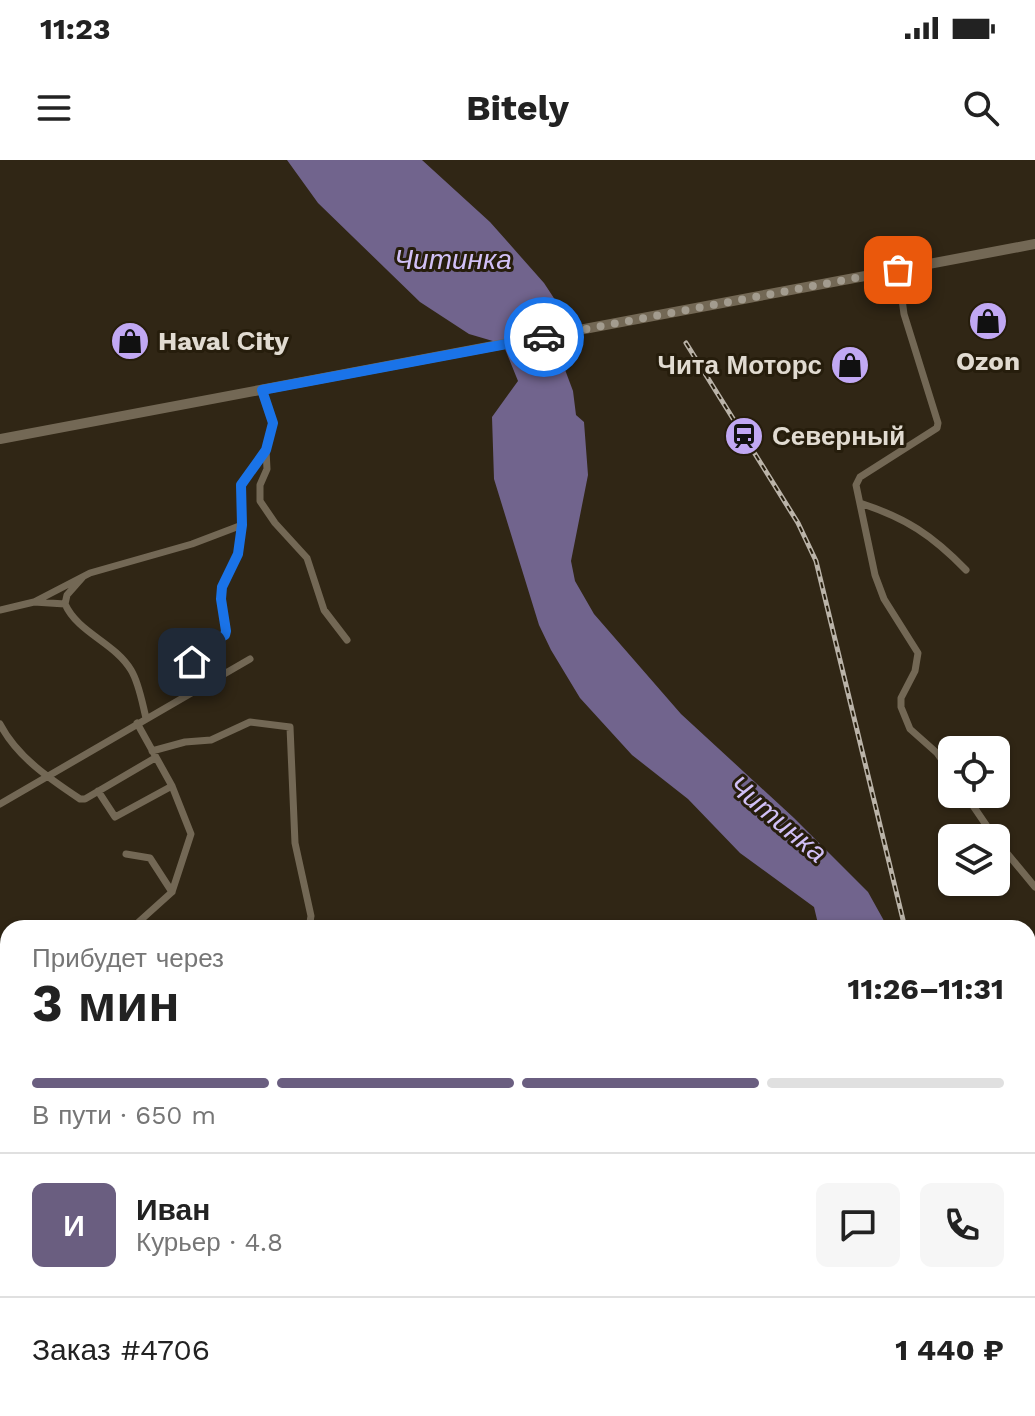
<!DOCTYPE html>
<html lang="ru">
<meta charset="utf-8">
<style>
:root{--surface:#fff;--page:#f6f6f6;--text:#222;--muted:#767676;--line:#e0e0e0;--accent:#6a5e80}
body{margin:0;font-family:"Work Sans",sans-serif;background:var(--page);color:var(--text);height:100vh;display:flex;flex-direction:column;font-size:30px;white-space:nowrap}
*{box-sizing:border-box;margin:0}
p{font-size:26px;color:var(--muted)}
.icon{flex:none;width:44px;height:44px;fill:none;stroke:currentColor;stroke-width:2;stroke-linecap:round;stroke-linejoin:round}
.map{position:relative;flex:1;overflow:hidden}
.details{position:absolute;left:0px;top:760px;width:1036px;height:496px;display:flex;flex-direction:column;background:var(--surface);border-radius:24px 24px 0 0;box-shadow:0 2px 6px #0004}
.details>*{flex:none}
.controls{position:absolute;left:938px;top:576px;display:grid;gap:16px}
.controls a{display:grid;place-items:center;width:72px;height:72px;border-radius:12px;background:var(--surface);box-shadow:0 2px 6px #0004;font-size:40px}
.pin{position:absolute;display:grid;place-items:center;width:68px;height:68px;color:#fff;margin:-34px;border-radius:16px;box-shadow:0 4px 12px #0006}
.courier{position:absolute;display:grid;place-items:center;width:80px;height:80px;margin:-40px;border:6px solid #1a73e8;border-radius:50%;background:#fff;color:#222;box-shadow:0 2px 10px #0007}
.headline em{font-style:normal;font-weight:700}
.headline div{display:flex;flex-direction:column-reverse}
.headline{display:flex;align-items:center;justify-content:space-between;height:136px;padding:0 32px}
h1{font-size:52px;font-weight:700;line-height:60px}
.bar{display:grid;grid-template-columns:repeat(4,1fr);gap:12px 8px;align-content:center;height:96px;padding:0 32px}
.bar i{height:10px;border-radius:6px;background:var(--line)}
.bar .on{background:var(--accent)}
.bar p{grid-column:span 4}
.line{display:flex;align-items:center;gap:20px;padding:0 32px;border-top:2px solid var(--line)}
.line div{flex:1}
.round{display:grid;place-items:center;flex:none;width:84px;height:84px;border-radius:12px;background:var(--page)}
.status{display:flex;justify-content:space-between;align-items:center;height:56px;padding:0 40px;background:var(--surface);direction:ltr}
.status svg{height:22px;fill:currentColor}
header{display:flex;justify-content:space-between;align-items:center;height:104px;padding:0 32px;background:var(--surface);font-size:36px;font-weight:700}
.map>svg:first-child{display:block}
</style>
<div class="status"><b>11:23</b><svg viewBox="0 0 49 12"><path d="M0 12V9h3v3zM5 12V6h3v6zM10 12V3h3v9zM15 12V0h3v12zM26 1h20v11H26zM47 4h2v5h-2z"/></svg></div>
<header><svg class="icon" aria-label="menu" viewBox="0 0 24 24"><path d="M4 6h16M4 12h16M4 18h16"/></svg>Bitely<svg class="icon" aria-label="search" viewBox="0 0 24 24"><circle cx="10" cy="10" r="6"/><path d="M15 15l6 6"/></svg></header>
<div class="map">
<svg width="1035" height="1256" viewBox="0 0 1035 1256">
<rect width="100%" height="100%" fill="#302615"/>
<path fill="#71648d" d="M 287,0 L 422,0 L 490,62 L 544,123 L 567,158 L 564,207 L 573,231 L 576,255 L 584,262 L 588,315 L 571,401 L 575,421 L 594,454 L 681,554 L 794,658 L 868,732 L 888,768 L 819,768 L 814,747 L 740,693 L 688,639 L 632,595 L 580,538 L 551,490 L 539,465 L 494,319 L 492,257 L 518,221 L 503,184 L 469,174 L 420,142 L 318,43 Z
M 848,1248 L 901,1248 L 903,1256 L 854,1256 Z"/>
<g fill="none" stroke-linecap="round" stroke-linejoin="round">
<path stroke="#736855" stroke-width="7" d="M 898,110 L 904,154 L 938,263 L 937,268 L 860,317 L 856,325 L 875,415 L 884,439 L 918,493 L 915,511 L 901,538 L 901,547 L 910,569 L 937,593 L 952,614
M 266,290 L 267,309 L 260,325 L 260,341 L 275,363 L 307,398 L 324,450 L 347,480
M 860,343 C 906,358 932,375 966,410
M 34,442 L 90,413 L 192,384 L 242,365
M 65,444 L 67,435 L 82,418
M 0,450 L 34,442 L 65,444 C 78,473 114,482 131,510 C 139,523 142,542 146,558
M 204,526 C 186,490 193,494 225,475 L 226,465 L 221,439 L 222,427 L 238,394 L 242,365 L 241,325 L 266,290 L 273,263 L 262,230
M 0,564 C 17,597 50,619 80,639 L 85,639 L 155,598
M 152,591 L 185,582 L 211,580 L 250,562 L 290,567 L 295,683 L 311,756 L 309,768
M 98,631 L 115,657 L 172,626
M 965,634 L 995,678
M 0,644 L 250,499
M 996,680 L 1035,727
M 126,694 L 150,698 L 172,732
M 132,768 L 172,732 L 191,674 L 172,626 L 137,563
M 241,768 L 280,765 L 285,768
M 0,874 L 8,868
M 1028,936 L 1035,931
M 0,1206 L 8,1199
M 166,1248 L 172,1256
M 390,1248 L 397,1256
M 602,1248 L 609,1256
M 697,1248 L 703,1256
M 246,1256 L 252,1248
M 437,1256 L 446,1248
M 576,1256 L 585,1248"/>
<path stroke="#736855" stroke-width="10" d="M 0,279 L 1035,84"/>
<g stroke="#bab3a8" stroke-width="5">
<path id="rail" d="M 686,183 L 798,363 L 816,401 L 905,768
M 939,1248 L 941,1256"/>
</g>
<use href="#rail" stroke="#261d0c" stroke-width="2" stroke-dasharray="6" stroke-linecap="butt"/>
</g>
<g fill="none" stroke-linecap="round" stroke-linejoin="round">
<path stroke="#a39c8f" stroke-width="8" stroke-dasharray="0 14.4" d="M 544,177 L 898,110"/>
<path stroke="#1a73e8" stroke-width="10" d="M 192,502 L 196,492 L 225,475 L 226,471 L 221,439 L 222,427 L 238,394 L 242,365 L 241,325 L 266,290 L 273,263 L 262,230 L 544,177"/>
</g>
<defs>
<g id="shop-disc" transform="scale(2)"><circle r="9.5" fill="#c1a8f3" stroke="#261d0c"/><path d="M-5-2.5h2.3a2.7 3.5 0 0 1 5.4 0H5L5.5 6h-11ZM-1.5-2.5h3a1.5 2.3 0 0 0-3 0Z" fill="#111"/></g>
<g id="station-disc" transform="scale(2)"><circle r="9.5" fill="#c1a8f3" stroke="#261d0c"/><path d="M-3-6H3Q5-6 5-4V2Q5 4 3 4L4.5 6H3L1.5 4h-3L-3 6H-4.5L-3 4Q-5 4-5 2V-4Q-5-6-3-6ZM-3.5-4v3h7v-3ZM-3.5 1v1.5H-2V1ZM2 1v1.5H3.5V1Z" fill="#111"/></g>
</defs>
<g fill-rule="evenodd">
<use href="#shop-disc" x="988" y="161"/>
<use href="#shop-disc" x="130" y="181"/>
<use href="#shop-disc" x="850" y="205"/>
<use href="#station-disc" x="744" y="276"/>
</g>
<g text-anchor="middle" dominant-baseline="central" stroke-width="6" stroke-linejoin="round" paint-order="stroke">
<g font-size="26" font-weight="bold" fill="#e1dbd1" stroke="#261d0c" text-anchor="start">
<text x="158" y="181">Haval Сity</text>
<text x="988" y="201" text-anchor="middle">Ozon</text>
<text x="822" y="205" text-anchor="end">Чита Моторс</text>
<text x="772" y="276">Северный</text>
</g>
<g font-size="28" font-style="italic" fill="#d1c0f6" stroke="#261d0c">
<text x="453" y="99">Читинка</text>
<text transform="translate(778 659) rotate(40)">Читинка</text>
</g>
</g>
</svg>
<div class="controls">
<a><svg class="icon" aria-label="locate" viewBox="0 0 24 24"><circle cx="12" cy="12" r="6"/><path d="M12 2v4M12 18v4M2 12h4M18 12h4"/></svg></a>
<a><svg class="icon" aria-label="layers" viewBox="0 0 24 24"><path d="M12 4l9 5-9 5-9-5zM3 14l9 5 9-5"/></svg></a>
</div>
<div class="pin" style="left:898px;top:110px;background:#ea580c"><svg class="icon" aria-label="bag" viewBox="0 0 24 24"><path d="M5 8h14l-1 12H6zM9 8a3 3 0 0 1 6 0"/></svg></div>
<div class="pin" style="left:192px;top:502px;background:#1f2937"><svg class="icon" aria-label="home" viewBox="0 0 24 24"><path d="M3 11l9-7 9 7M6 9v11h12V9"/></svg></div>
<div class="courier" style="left:544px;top:177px"><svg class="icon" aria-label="car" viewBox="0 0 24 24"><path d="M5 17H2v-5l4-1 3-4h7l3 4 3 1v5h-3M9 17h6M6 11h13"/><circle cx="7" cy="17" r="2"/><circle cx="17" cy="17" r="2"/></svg></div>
<section class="details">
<div class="headline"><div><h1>3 мин</h1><p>Прибудет через</p></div><em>11:26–11:31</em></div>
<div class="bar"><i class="on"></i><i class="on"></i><i class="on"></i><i></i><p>В пути · 650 m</p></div>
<div class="line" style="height:144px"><b class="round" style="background:var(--accent);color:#fff">И</b><div><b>Иван</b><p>Курьер · 4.8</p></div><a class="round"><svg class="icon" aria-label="chat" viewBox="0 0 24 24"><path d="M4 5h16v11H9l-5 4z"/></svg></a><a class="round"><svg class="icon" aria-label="phone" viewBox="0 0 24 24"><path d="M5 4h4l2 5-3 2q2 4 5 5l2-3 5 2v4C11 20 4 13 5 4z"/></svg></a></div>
<div class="line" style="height:104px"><div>Заказ #4706</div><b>1 440 ₽</b></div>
</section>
</div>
